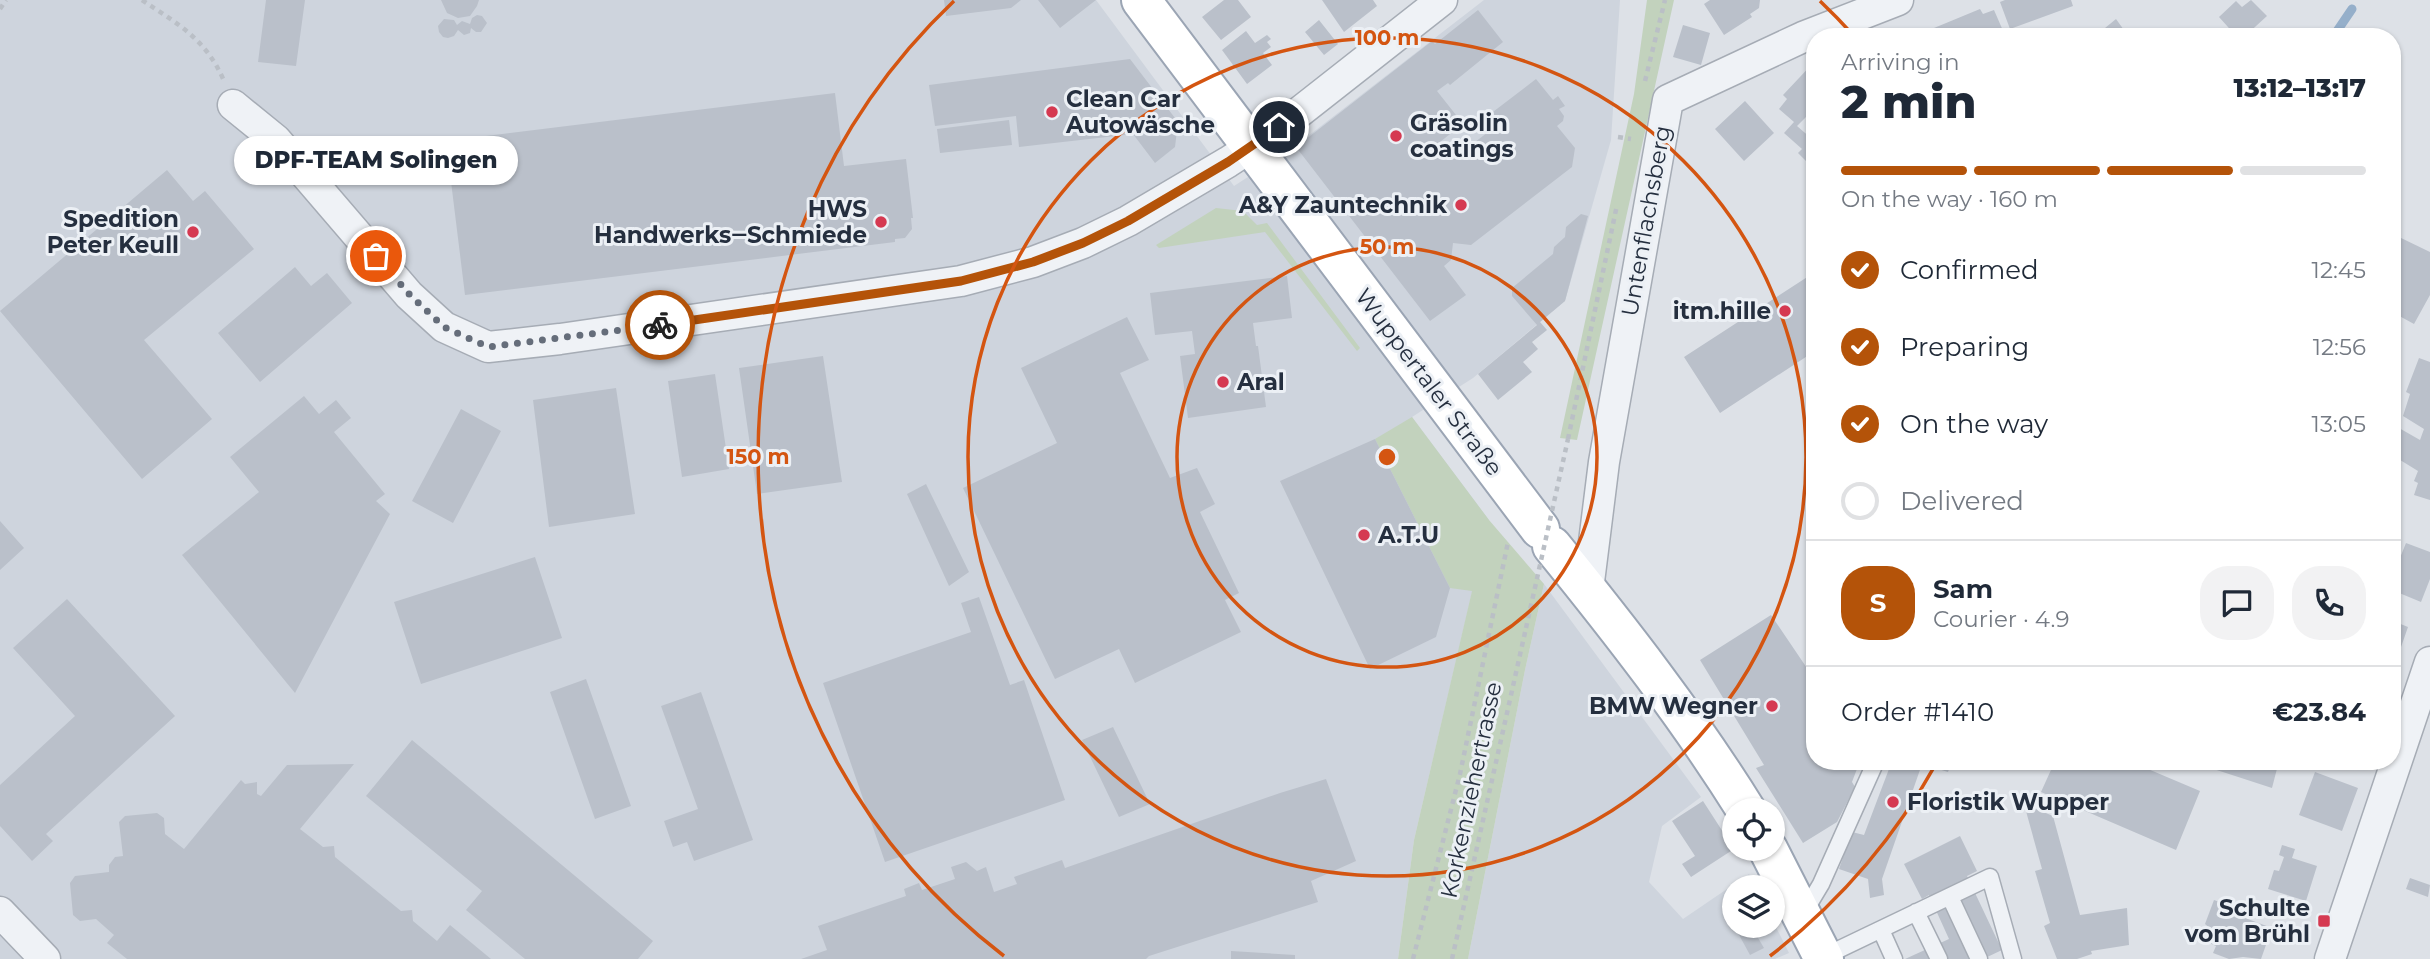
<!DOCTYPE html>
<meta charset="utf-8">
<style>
:root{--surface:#fff;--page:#f2f2f3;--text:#1f2937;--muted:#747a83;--line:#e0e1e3;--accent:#b45309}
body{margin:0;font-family:Montserrat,sans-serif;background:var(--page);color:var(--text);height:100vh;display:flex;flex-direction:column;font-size:26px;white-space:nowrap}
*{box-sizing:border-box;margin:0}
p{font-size:23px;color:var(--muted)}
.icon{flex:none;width:38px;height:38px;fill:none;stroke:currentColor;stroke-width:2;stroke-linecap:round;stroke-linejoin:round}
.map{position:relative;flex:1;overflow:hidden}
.panel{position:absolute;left:1806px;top:28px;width:595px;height:742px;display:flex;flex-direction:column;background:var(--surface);border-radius:28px;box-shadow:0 2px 5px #0004}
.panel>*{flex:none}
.controls{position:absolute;left:1722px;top:798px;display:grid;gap:14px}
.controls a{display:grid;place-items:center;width:63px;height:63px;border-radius:50%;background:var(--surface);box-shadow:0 2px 5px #0004;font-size:35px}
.pin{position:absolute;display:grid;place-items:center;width:60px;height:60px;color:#fff;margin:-30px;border:4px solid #fff;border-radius:50%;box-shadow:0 2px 7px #0007}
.courier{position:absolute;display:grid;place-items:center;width:70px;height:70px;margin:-35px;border:5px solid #b45309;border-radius:50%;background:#fff;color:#222;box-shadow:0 2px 9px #0007}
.bubble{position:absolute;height:49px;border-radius:24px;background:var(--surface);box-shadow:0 2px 5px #0004;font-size:23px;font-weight:800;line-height:49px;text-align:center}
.summary em{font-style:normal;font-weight:800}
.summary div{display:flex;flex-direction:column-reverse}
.summary{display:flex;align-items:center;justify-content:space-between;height:119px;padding:0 35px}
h1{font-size:46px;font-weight:800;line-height:52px}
.bar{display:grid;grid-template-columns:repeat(4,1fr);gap:10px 7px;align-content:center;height:84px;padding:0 35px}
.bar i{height:9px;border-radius:5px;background:var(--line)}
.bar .selected{background:var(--accent)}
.bar p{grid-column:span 4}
.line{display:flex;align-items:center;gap:18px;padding:0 35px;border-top:2px solid var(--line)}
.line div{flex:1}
.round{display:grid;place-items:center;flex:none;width:74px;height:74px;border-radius:28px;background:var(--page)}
ol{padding:0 35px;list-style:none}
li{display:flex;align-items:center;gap:21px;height:77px}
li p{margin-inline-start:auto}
li .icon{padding:7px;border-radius:50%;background:var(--accent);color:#fff;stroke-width:4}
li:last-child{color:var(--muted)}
li i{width:38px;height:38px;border:4px solid var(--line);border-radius:50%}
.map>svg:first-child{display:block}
</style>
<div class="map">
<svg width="2430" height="959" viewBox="0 0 2430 959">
<rect width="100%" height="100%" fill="#dde1e7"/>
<path fill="#ced4dd" d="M 0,0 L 1096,0 L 1234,186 L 1290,150 L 1484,0 L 1620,0 L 1611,140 L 1565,301 L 1473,378 L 1412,417 L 1489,520 L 1414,840 L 1398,959 L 0,959 Z
M 1544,584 L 1701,797 L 1662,826 L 1649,882 L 1683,919 L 1749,874 L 1755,887 L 1734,887 L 1734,926 L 1773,926 L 1773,921 L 1789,953 L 1775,959 L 1468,959 L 1525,670 Z"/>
<path fill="#c2d2bd" d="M 1647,0 L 1674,0 L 1577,440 L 1560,438 L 1634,94 Z
M 1216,208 L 1243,211 L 1257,225 L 1267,223 L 1360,348 L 1357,351 L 1265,232 L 1159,248 L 1156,245 Z
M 1412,417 L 1489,520 L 1544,584 L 1525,670 L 1468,959 L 1398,959 L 1414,840 L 1472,591 L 1450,588 L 1375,439 Z"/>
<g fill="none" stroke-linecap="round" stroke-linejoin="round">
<path stroke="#95afca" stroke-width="9" d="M 2333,37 L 2352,9"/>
</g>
<path fill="#bac0ca" d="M 266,0 L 305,0 L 296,66 L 258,62 Z
M 441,0 L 479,0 L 477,6 L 470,16 L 458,18 L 447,13 Z
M 944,0 L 1021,0 L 1011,8 L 946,16 Z
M 1038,0 L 1096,0 L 1060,28 Z
M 1224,0 L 1238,0 L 1251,17 L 1221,40 L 1202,17 Z
M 1322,0 L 1373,0 L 1377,6 L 1344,32 Z
M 1710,0 L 1760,0 L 1759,8 L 1750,14 L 1752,17 L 1724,35 L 1704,4 Z
M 2005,0 L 2071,0 L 2073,6 L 2010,29 L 2000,2 Z
M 2251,0 L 2267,16 L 2244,37 L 2237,37 L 2219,17 L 2236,1 L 2242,7 Z
M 1980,9 L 1983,14 L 1994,10 L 2004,33 L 1994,37 L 1929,37 L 1936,34 L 1934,28 Z
M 1478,10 L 1503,42 L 1450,85 L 1448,83 L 1437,91 L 1456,115 L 1455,130 L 1440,142 L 1453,159 L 1492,129 L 1485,118 L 1536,79 L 1553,100 L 1558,96 L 1565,106 L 1559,109 L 1564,116 L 1563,121 L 1557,126 L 1575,148 L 1572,167 L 1471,245 L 1453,243 L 1451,260 L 1444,266 L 1466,295 L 1430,321 L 1296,147 L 1432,41 L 1435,44 Z
M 477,15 L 482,16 L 487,23 L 481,32 L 476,32 L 471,28 L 470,33 L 464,35 L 458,30 L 454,36 L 448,38 L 443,37 L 439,32 L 438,26 L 444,19 L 454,20 L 457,25 L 462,21 L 470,24 L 472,18 Z
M 2116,19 L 2129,37 L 2094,37 Z
M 1319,20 L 1338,44 L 1324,55 L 1305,32 Z
M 1683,25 L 1710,33 L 1701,65 L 1673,57 Z
M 1246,31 L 1255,43 L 1267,35 L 1271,39 L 1267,42 L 1271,47 L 1263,53 L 1272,65 L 1247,84 L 1222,50 Z
M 1130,59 L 1178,122 L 1175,147 L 1155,163 L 1133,134 L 1019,147 L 1016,116 L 935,126 L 929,85 Z
M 1815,61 L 1815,125 L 1806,117 L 1797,126 L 1812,139 L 1806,145 L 1815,153 L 1815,156 L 1808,163 L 1798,153 L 1802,149 L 1784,133 L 1794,122 L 1779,109 L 1787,99 L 1783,95 Z
M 835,93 L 844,166 L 906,159 L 913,218 L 911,218 L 912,229 L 905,238 L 895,239 L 895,242 L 465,295 L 446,141 Z
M 1745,101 L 1774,133 L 1744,161 L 1715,129 Z
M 1009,120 L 1012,145 L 940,153 L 937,129 Z
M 167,170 L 193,201 L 205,191 L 254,249 L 144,340 L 212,419 L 142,479 L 0,311 Z
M 1581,214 L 1588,216 L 1565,301 L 1540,322 L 1547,330 L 1532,342 L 1538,349 L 1523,362 L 1532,372 L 1498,400 L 1478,374 L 1537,325 L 1512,296 L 1512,288 L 1553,254 L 1554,247 L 1565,237 L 1566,227 Z
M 2399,237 L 2430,252 L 2430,295 L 2414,324 L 2392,312 L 2392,249 Z
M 295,267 L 311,286 L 327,273 L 352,303 L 260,382 L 218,333 Z
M 1815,272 L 1815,351 L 1720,413 L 1684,357 Z
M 1287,276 L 1292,318 L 1253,323 L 1256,346 L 1258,346 L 1266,407 L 1188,418 L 1180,356 L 1195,354 L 1192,331 L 1155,335 L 1150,293 Z
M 1127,317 L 1149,360 L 1120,373 L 1170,478 L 1197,468 L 1215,504 L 1200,512 L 1239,593 L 1225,600 L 1241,632 L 1135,683 L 1119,649 L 1055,679 L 963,488 L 1057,443 L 1021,368 Z
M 823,356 L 842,482 L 757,494 L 739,368 Z
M 2419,358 L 2430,362 L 2430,500 L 2414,495 L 2418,483 L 2414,481 L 2418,471 L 2392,455 L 2392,424 L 2420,440 L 2424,429 L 2403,416 L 2410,394 L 2406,392 Z
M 715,374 L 729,469 L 682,477 L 668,381 Z
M 616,388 L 635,514 L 549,527 L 533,400 Z
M 304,396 L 319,414 L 336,400 L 351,418 L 334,432 L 385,494 L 376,501 L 390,514 L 295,693 L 182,555 L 259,492 L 230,457 Z
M 461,409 L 501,431 L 453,523 L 412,501 Z
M 1375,439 L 1450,588 L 1436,637 L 1370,669 L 1280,481 Z
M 926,484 L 969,572 L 949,586 L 907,494 Z
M 0,521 L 24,548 L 0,570 Z
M 2406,543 L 2430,552 L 2430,579 L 2421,602 L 2392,590 L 2392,578 Z
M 535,557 L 562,638 L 421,684 L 394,602 Z
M 979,597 L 1010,685 L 1024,680 L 1065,800 L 885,862 L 823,683 L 971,632 L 961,603 Z
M 67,599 L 175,716 L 46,834 L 53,841 L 32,861 L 0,826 L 0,785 L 75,716 L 13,648 Z
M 2392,612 L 2401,617 L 2398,623 L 2408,627 L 2393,670 Z
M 1771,615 L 1815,680 L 1815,761 L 1860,761 L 1852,782 L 1855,787 L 1837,822 L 1803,843 L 1756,768 L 1764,765 L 1700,660 Z
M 586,679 L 631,806 L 595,819 L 550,692 Z
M 701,692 L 753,840 L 694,861 L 687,842 L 673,847 L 664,821 L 698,809 L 661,706 Z
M 1113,727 L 1150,804 L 1119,817 L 1082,740 Z
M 412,740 L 653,941 L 638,959 L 525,959 L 466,910 L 482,891 L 366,796 Z
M 1892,761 L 1952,761 L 1948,772 L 1922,764 L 1882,879 L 1884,895 L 1870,898 L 1868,879 L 1839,869 L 1852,832 L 1864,835 Z
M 2055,761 L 2129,761 L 2200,791 L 2176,850 L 2041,792 Z
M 2189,761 L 2279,761 L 2272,788 Z
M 354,764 L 300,829 L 323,847 L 334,846 L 335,857 L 401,911 L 412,910 L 413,921 L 437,941 L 450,925 L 491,959 L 127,959 L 107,943 L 114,935 L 96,919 L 80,921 L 73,915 L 70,883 L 75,876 L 109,872 L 109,865 L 115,857 L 123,856 L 119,822 L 125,816 L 157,813 L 164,818 L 165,834 L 184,849 L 241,780 L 245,784 L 257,782 L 257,794 L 261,796 L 287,765 Z
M 2315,772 L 2358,788 L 2342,831 L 2299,815 Z
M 1326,779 L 1356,861 L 1311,881 L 1318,902 L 1149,956 L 1146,959 L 801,959 L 827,950 L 818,926 L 906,896 L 904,889 L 919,883 L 922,890 L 955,879 L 951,867 L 966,862 L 977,871 L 986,867 L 994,892 L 1017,884 L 1014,877 L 1062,860 L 1065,868 L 1280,793 Z
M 1703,801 L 1734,849 L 1691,877 L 1682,864 L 1695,856 L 1672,821 Z
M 2024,804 L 2053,816 L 2080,915 L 2127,908 L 2129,945 L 2091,951 L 2092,954 L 2077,959 L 2057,959 L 2044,926 L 2050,923 L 2035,871 L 2042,869 Z
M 1960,836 L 1977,871 L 1967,876 L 2002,950 L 1983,959 L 1905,959 L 1949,939 L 1929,895 L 1922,899 L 1904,864 Z
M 2282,845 L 2295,849 L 2292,858 L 2317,866 L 2306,901 L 2268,889 L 2274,870 L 2279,871 L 2284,857 L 2279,855 Z
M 2410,878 L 2430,885 L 2428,897 L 2406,889 Z
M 2214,900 L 2239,909 L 2237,915 L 2272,928 L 2261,959 L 2243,957 L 2229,959 L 2213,953 L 2216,946 L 2207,942 L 2212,930 L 2205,924 Z
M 1751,926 L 1764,948 L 1750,955 L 1738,933 Z
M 1231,951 L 1295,955 L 1295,959 L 1231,959 Z"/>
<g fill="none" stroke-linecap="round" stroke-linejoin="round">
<g stroke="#a6acb5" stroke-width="19">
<path id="lane" d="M 1950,897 L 1979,959
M 1916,912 L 1939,959
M 1803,914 L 1821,884 L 1876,761
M 1881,930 L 1894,959
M 1823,957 L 1990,877 L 2013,959"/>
</g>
<g stroke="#a6acb5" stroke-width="33">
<path id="street" d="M 233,105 L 276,140 L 409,295 L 444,327 L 488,347 L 560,339 L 961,281 L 1033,262 L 1083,243 L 1128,221 L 1228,162 L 1274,132 L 1442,0
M 1588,590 L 1604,462 L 1668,100 L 1803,37 L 1898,0
M 0,912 L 45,959
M 2330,959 L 2430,662"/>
</g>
<g stroke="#9ba5b4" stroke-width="42">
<path id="primary" d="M 1141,0 L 1540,529
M 1552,546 C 1621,631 1688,717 1746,810
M 1768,849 L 1824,959"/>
</g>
<path stroke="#babfc6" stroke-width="4.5" stroke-dasharray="5 5" stroke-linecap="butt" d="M 142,0 C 178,24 206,39 224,81
M 0,9 L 6,0
M 1645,81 L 1665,0
M 1618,137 L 1631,139
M 1568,439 L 1617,205
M 1413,959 L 1460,774 L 1508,542
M 1452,959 L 1526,628"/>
<use href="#lane" stroke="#eff2f6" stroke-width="16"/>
<use href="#street" stroke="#eff2f6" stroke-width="30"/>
<use href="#primary" stroke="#fff" stroke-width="38"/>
<path stroke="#babfc6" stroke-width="4.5" stroke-dasharray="5 5" stroke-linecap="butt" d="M 1526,628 L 1568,439"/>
</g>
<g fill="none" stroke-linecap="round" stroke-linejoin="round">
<path stroke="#656d7a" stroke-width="7" stroke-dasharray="0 12.6" d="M 376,256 L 410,295 L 444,327 L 488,347 L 660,325"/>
<path stroke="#b45309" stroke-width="9" d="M 660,325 L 961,281 L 1033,262 L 1083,243 L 1128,221 L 1228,162 L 1279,127"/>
</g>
<g fill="none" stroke="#d45511" stroke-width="3.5">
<circle cx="1387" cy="457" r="210"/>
<circle cx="1387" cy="457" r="419"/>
<path d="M1937 762A629 629 0 0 1 1770 956M1004 956A629 629 0 0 1 954 1M1820 1A629 629 0 0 1 1854 36"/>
</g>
<g fill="#d53951" stroke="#ecf0f5" stroke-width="2.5">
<circle cx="1052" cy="112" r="7"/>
<circle cx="1396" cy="136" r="7"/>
<circle cx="1461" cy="205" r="7"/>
<circle cx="881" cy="222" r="7"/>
<circle cx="193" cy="232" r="7"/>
<circle cx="1785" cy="311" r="7"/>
<circle cx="1223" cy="382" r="7"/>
<circle cx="1364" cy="535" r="7"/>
<circle cx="1772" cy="706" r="7"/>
<circle cx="1893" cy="802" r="7"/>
<rect x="2317" y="914" width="14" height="14" rx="3.5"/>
</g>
<g text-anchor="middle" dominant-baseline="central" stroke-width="6" stroke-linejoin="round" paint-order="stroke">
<g font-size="23" font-weight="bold" fill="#252f3f" stroke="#ecf0f5" text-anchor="end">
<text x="1066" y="99" text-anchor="start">Clean Car<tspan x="1066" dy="26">Autowäsche</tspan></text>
<text x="1410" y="123" text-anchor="start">Gräsolin<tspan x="1410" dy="26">coatings</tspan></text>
<text x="1447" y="205">A&amp;Y Zauntechnik</text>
<text x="867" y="209">HWS<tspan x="867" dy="26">Handwerks‒Schmiede</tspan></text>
<text x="179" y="219">Spedition<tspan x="179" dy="26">Peter Keull</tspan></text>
<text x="1771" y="311">itm.hille</text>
<text x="1237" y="382" text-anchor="start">Aral</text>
<text x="1378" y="535" text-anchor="start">A.T.U</text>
<text x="1758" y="706">BMW Wegner</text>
<text x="1907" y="802" text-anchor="start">Floristik Wupper</text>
<text x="2310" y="908">Schulte<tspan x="2310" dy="26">vom Brühl</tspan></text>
</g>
<g font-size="23" fill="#252f3f" stroke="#ecf0f5">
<text transform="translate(1646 221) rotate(-80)">Untenflachsberg</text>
<text transform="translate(1429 382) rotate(53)">Wuppertaler Straße</text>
<text transform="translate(1471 790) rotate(-78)">Korkenziehertrasse</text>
</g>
</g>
<circle cx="1387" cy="457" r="10" fill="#d45511" stroke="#ecf0f5" stroke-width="3.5"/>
<g font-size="21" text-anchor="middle" font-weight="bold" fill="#d45511" stroke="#ecf0f5" stroke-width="6" stroke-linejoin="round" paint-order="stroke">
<text x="1387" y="45">100 m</text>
<text x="1387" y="254">50 m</text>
<text x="758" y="464">150 m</text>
</g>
</svg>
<div class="controls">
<a><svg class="icon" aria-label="locate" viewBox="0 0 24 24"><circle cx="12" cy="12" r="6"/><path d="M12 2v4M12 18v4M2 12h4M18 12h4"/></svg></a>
<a><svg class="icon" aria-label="layers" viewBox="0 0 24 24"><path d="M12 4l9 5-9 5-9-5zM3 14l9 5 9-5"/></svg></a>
</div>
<div class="pin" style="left:376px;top:256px;background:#ea580c"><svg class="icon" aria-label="bag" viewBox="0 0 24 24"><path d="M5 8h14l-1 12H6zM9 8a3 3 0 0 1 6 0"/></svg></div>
<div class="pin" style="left:1279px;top:127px;background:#1f2937"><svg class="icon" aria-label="home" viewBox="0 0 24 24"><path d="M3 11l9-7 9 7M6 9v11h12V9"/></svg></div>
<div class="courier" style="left:660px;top:325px"><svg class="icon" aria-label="bike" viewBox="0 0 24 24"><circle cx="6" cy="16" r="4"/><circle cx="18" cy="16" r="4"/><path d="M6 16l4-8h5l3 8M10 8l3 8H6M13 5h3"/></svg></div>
<div class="bubble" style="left:234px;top:136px;width:284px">DPF-TEAM Solingen</div>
<section class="panel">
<div class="summary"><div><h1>2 min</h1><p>Arriving in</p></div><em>13:12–13:17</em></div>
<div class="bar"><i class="selected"></i><i class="selected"></i><i class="selected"></i><i></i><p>On the way · 160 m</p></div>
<ol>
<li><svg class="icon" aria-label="check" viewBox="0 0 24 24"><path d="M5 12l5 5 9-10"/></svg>Confirmed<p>12:45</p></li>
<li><svg class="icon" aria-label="check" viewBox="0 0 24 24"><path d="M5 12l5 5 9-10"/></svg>Preparing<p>12:56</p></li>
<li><svg class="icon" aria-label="check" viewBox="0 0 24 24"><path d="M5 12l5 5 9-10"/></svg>On the way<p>13:05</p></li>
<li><i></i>Delivered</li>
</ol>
<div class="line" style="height:126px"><b class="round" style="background:var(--accent);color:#fff">S</b><div><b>Sam</b><p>Courier · 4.9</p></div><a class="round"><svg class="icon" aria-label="chat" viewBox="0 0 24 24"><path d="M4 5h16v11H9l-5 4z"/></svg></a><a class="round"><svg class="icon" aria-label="phone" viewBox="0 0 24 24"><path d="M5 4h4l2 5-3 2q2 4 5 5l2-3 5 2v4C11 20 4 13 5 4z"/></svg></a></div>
<div class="line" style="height:91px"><div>Order #1410</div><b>€23.84</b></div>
</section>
</div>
